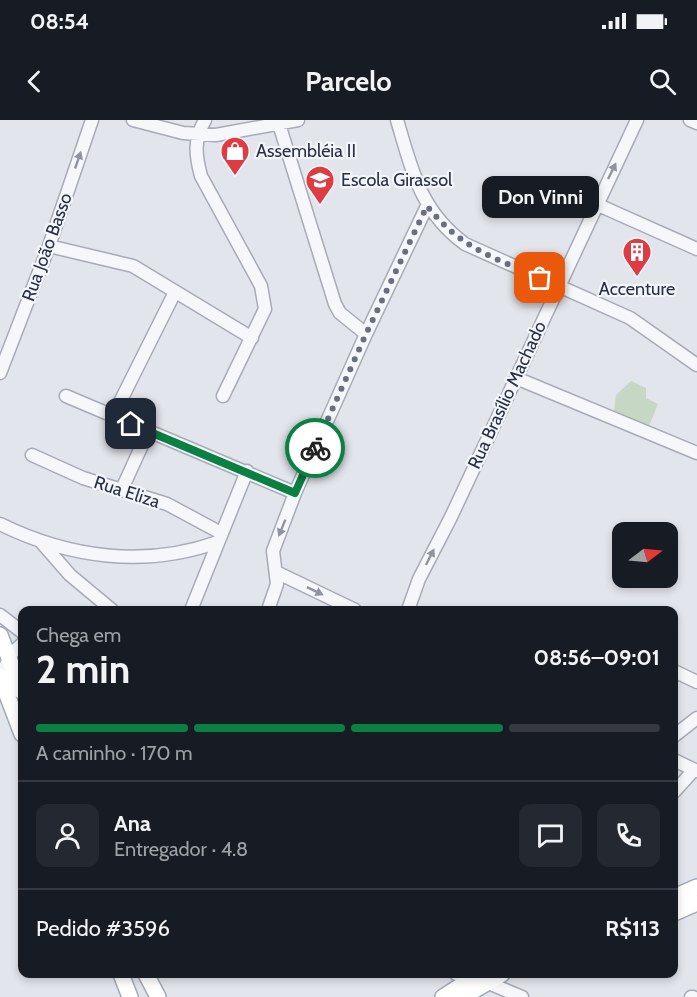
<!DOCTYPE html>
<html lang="pt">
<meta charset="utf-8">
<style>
:root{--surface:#171b24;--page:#242831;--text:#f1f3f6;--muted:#9ea1a6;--line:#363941;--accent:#0b8043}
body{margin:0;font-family:Cabin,sans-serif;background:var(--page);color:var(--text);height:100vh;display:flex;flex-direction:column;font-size:22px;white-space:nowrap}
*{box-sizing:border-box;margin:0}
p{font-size:20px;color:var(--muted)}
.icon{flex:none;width:33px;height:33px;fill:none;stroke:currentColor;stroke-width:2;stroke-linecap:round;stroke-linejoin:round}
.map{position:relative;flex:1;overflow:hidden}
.sheet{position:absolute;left:18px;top:486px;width:660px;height:372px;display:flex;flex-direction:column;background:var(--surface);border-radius:12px;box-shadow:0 3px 9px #0003}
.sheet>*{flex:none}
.needle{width:39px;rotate:74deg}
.buttons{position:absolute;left:612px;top:402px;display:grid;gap:12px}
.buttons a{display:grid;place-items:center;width:66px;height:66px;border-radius:12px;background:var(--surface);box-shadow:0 3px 9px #0003;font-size:30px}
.pin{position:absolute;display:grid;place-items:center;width:51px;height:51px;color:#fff;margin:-26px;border-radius:12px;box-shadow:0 3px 9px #0006}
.courier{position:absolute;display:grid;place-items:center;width:60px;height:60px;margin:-30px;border:4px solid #0b8043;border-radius:50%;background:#fff;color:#222;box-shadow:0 2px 8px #0007}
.bubble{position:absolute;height:42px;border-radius:12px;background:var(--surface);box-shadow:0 3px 9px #0003;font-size:20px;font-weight:700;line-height:42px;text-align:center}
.headline em{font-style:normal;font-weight:700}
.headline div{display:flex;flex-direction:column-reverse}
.headline{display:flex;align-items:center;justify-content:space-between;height:102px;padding:0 18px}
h1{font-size:39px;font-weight:700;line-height:45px}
.bar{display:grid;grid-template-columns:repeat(4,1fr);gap:9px 6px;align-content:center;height:72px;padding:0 18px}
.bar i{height:8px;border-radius:4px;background:var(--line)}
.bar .selected{background:var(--accent)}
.bar p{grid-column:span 4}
.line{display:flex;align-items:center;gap:15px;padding:0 18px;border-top:2px solid var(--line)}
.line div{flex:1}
.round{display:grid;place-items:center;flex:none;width:63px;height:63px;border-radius:12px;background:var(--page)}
.status{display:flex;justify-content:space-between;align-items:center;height:42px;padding:0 30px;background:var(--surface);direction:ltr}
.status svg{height:16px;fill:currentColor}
header{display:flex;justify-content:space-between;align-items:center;height:78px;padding:0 18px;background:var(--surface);font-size:27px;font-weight:700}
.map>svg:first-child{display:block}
</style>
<div class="status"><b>08:54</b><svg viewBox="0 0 49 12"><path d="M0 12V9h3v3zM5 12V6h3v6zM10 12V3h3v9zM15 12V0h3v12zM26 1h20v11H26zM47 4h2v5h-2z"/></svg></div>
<header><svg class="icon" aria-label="back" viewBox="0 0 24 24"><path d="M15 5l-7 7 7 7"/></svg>Parcelo<svg class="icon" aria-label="search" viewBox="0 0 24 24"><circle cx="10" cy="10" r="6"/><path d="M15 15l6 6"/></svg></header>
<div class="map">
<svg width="697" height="877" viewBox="0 0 697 877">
<rect width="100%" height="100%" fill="#e3e5ec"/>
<path fill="#c6d7c3" d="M 631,261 L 646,268 L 646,278 L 658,284 L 649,306 L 614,291 L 616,275 Z"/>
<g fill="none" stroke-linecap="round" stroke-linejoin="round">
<g stroke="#a7abb7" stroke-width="15">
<path id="minor" d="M 133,0 L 183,13 L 216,15 L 298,0
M 205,0 C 194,19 195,34 201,56 L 261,166 L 265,189 L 223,276
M 397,0 C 412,50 420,91 465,124 L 630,198 L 697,245
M 690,0 L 697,3
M 279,4 L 335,184 L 340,193 L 366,214
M 596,84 L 697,129
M 49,126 L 133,146 L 252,218
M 0,253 L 49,126 L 92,0
M 516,258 L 697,333
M 66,276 L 295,373
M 113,296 L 175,172
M 32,335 L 83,358 L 167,384 L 221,413
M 122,369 L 148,312
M 0,404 C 69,438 145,448 218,422
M 42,423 L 70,455 L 112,490
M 276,452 L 355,490
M 191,490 L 247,351
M 268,490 L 277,464 L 273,431 L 295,373 L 366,214 L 427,86
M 408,490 L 419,459 L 451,397 L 637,0
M 0,495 L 22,512
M 674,551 L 697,562
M 0,557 L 12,533 L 22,524
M 674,616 L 697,598
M 674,640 L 697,651
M 674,672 L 694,650
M 456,854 L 486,862 L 522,877
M 691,877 L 693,877"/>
</g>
<g stroke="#a0a8b9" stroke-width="18">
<path id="major" d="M 0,515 L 22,572
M 0,556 L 22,614
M 674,777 L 697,767
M 674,793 L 697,783
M 121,854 L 130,877
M 146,854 L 158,877
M 443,877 L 479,854
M 463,877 L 502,854"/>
</g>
<use href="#minor" stroke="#f6f7fa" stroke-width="12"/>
<use href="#major" stroke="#fff" stroke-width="15"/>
</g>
<defs><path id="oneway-solid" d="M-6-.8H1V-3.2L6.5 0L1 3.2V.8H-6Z" transform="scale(1.5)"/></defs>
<g fill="#8f94a0">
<use href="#oneway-solid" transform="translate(78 40) rotate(-71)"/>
<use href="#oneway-solid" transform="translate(612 51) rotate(-64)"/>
<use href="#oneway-solid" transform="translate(282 408) rotate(112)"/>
<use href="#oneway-solid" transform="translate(430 437) rotate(-63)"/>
<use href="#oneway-solid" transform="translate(315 471) rotate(26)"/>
</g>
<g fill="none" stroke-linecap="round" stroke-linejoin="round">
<path stroke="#696f80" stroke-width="6" stroke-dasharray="0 10.8" d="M 315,328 L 366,214 L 427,86 C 461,128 492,137 540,158"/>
<path stroke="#0b8043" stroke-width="8" d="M 131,304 L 295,373 L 315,328"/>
</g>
<defs>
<g id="shop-pin" transform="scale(1.5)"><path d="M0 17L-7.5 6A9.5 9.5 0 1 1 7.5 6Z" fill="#dd3c43" stroke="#f3f5f9"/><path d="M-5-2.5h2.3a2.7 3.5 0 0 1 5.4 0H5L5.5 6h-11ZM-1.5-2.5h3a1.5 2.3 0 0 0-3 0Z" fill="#fff"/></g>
<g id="school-pin" transform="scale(1.5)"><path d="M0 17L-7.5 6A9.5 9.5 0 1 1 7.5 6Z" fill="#dd3c43" stroke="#f3f5f9"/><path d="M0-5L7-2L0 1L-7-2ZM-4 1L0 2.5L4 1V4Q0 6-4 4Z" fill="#fff"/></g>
<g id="building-pin" transform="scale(1.5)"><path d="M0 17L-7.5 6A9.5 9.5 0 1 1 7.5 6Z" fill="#dd3c43" stroke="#f3f5f9"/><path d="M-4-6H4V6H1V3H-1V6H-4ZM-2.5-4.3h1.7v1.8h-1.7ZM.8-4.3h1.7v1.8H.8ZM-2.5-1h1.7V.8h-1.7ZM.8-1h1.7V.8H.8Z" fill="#fff"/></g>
</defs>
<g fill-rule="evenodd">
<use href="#shop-pin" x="235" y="31"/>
<use href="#school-pin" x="320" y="60"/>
<use href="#building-pin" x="637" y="132"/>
</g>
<g text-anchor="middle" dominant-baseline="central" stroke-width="4.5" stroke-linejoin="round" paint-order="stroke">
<g font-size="18" fill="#283046" stroke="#f3f5f9" text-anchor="start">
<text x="256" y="31">Assembléia II</text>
<text x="341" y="60">Escola Girassol</text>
<text x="637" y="169" text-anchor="middle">Accenture</text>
</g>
<g font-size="18" fill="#283046" stroke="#f3f5f9">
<text transform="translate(47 127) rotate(-70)">Rua João Basso</text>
<text transform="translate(507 275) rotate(-65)">Rua Brasílio Machado</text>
<text transform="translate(127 372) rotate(18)">Rua Eliza</text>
</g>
</g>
</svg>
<div class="buttons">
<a><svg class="needle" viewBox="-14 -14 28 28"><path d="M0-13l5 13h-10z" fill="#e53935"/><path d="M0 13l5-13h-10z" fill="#9ea1a6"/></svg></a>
</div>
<div class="pin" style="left:540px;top:158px;background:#ea580c"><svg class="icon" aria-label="bag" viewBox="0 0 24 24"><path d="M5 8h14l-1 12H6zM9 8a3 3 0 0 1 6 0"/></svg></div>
<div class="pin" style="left:131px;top:304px;background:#1f2937"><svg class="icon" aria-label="home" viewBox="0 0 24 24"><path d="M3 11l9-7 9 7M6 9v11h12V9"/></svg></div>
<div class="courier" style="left:315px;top:328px"><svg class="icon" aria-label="bike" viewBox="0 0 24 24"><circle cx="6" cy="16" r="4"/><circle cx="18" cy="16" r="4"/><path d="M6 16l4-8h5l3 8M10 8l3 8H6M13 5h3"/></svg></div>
<div class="bubble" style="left:482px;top:56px;width:117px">Don Vinni</div>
<section class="sheet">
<div class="headline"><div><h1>2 min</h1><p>Chega em</p></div><em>08:56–09:01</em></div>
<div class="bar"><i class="selected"></i><i class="selected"></i><i class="selected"></i><i></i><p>A caminho · 170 m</p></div>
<div class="line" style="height:108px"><a class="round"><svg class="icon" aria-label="person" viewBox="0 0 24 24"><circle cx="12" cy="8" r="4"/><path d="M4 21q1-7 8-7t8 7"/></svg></a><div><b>Ana</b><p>Entregador · 4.8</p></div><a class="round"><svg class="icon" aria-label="chat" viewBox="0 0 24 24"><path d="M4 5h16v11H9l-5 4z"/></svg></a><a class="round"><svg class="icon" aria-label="phone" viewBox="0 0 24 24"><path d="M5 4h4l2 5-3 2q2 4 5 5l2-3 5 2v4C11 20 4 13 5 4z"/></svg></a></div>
<div class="line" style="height:78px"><div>Pedido #3596</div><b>R$113</b></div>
</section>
</div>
